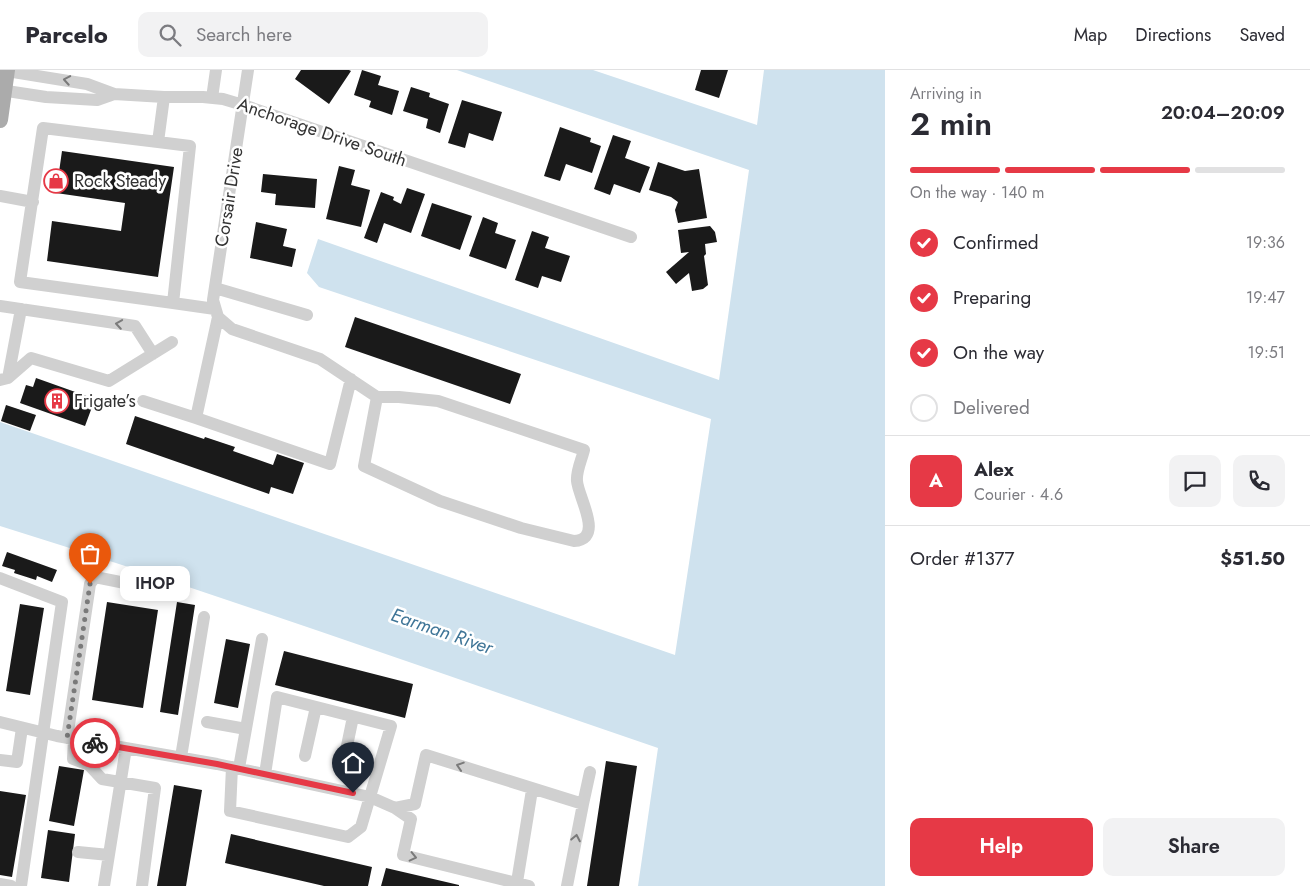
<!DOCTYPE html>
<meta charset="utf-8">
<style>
:root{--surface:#fff;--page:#f2f2f3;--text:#2b2b33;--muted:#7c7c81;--line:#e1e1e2;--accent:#e63946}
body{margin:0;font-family:Jost,sans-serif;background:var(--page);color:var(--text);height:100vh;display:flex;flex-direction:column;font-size:19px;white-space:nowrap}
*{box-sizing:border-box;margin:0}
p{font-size:16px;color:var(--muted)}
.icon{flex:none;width:28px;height:28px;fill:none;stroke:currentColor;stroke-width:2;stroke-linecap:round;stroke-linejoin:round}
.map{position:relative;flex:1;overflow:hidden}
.sheet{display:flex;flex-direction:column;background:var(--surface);width:425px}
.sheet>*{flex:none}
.pin{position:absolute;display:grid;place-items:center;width:42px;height:42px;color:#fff;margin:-51px -21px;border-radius:50% 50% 50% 0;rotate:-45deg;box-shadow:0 0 5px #0007}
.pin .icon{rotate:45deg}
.courier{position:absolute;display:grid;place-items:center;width:50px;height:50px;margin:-25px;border:4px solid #e63946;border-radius:50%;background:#fff;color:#222;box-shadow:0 1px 6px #0007}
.bubble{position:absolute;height:35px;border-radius:10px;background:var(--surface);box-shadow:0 2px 12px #0003;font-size:16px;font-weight:600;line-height:35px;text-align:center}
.overview em{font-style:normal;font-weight:600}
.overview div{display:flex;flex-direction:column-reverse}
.overview{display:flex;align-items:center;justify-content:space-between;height:85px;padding:0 25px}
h1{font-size:32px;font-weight:600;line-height:38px}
.bar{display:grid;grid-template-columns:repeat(4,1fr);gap:8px 5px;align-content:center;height:60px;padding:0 25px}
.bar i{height:6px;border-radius:4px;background:var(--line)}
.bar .current{background:var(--accent)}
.bar p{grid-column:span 4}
.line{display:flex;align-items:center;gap:12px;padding:0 25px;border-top:1px solid var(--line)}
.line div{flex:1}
.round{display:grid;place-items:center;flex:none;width:52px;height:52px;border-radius:10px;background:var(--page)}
ol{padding:0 25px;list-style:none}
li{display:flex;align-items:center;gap:15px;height:55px}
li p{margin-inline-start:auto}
li .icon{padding:5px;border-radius:50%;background:var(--accent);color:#fff;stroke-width:4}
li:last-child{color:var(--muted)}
li i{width:28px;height:28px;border:2px solid var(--line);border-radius:50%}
.cta{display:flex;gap:10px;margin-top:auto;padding:10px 25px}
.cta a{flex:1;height:58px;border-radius:10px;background:var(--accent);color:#fff;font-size:20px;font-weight:600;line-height:58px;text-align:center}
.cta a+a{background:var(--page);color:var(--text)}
header{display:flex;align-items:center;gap:30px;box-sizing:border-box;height:70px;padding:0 25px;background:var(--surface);border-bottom:1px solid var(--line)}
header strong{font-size:24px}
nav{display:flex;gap:28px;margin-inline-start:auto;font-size:18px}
.search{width:350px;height:45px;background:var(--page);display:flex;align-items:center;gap:12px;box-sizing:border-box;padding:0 18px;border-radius:10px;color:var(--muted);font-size:19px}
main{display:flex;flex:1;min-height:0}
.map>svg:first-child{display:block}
</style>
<header>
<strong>Parcelo</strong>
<div class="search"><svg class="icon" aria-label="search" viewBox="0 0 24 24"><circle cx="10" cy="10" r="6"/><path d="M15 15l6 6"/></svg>Search here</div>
<nav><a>Map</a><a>Directions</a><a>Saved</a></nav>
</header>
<main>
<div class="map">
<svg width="885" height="816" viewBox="0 0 885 816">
<rect width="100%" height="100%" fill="#fff"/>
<path fill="#cfe2ee" d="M 457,0 L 593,0 L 757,55 L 764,0 L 885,0 L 885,816 L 638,816 L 658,678 C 439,603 221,525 0,456 L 0,352 L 675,585 L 711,349 L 319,217 L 307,203 L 318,169 L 719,310 L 749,100 Z"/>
<path fill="#1a1a1a" d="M 301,0 L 349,0 L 351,1 L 329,34 L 295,9 Z
M 362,0 L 381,6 L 378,15 L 399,21 L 392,45 L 369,37 L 371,31 L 354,25 Z
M 701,0 L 728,0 L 719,28 L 695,20 Z
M 411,17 L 430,23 L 429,27 L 449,34 L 440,63 L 426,58 L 428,49 L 403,41 Z
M 462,30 L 502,42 L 493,71 L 469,63 L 465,78 L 448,73 Z
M 560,57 L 591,68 L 590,72 L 601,76 L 592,103 L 566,94 L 560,111 L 544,106 Z
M 613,65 L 631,71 L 625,88 L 650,97 L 640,123 L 614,114 L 610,125 L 594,119 Z
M 62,81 L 174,97 L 158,207 L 47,191 L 52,151 L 121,161 L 125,133 L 56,123 Z
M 658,92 L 685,101 L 699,99 L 707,148 L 678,153 L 675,140 L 678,132 L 671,127 L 649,120 Z
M 339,96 L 355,100 L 351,115 L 370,120 L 361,157 L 326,149 Z
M 263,104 L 317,109 L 315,138 L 275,135 L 276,124 L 261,122 Z
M 407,118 L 425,124 L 411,163 L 384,153 L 377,173 L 364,168 L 381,122 L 394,127 L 393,130 L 401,134 Z
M 432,133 L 472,146 L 460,180 L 421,166 Z
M 483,147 L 498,153 L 495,163 L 516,170 L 506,199 L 469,186 Z
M 256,152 L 287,159 L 283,176 L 296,179 L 292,197 L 250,188 Z
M 710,156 L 715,162 L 717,172 L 705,174 L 706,184 L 704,186 L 708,215 L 703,219 L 692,221 L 689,203 L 676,214 L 666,202 L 689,182 L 681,183 L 678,160 Z
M 532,161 L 549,167 L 545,178 L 570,186 L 561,212 L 542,206 L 538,218 L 515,210 Z
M 355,247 L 521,304 L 510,334 L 345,277 Z
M 36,308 L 95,329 L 85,356 L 20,333 L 26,315 L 33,317 Z
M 6,335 L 36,345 L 30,361 L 1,351 Z
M 135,346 L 204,369 L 205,367 L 235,377 L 233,381 L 273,395 L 277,384 L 304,393 L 293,424 L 271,417 L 269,424 L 126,374 Z
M 7,482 L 57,500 L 52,512 L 37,506 L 36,510 L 14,503 L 15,500 L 2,496 Z
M 107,532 L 158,540 L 143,638 L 92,630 Z
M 177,532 L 195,535 L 178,645 L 160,642 Z
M 20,534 L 44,538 L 30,625 L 6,621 Z
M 226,569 L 250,574 L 238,638 L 214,633 Z
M 284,581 L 413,614 L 405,648 L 275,615 Z
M 606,691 L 637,696 L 619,816 L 587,816 Z
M 59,696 L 84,700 L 74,756 L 49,751 Z
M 174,715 L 202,720 L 186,816 L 157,816 Z
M 0,721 L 26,725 L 12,807 L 0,805 Z
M 48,760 L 75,764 L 69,812 L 41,808 Z
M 231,764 L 372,797 L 368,816 L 324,816 L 225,793 Z
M 386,798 L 459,815 L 459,816 L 381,816 Z"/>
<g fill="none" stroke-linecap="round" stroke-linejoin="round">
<path stroke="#d0d0d0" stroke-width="12" d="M 0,0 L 87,14 L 114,24
M 248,0 L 213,230 L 218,247 L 232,259 L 320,289 L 377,327 L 399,327 L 438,331 L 584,380 C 582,389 576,401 577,411 C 578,427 605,469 574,471 L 521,458 L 440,431 L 364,396 L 377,327
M 0,20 L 46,27 L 97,30 L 114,24 L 164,27 L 203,27 L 223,29 L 243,35 L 631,167
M 212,28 L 216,0
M 158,72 L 190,76 L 173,233 L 20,212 L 43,58 L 158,72 L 164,27
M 0,126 L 33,132
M 215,218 L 307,245
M 173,233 L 215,239
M 0,236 L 135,256 L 153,284
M 218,247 L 196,348 L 330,394 L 351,309
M 8,308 L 21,239
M 0,310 L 8,308 L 31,288 L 109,311 L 172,272
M 143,331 L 196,348
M 0,508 L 62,532 L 21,816
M 0,652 L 57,666 L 217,694 L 370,727 L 395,738 L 411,749 L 403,785 L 529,816
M 207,652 L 246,659
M 67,668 L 90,514 L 95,507 L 150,518
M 74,669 L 73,689 L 89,695 L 102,709 L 155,718 L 142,816
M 305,686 L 316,637
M 181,687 L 204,547
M 0,690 L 17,692 L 22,658
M 343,695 L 353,647
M 232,697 L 230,741 L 348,767 L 361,757 L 391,656 L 277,627 L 265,704
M 239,698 L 262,569
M 583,734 L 590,702
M 395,738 L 415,734 L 426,685 L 583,734 L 567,816
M 78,782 L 109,785
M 517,812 L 532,720
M 0,814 L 11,816
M 104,816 L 126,678"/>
<path stroke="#ababab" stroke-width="16" d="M 0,50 L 7,0"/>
</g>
<defs><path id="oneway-chevron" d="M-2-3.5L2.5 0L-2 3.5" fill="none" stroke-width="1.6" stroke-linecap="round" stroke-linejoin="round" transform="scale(1.25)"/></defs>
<g stroke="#7a7a7a">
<use href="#oneway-chevron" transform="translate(67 10) rotate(-170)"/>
<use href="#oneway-chevron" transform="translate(119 254) rotate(-171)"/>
<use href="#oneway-chevron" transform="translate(460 696) rotate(-162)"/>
<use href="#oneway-chevron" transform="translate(576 768) rotate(-79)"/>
<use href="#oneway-chevron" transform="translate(413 787) rotate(13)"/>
</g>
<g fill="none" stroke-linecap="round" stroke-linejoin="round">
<path stroke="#7a7a7a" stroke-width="5" stroke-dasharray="0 9" d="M 90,514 L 67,668 L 95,673"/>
<path stroke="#e63946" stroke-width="6" d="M 95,673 L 217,694 L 353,723"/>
</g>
<defs>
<g id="shop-ring" transform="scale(1.25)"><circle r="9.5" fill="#fff" stroke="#e63946" stroke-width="1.5"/><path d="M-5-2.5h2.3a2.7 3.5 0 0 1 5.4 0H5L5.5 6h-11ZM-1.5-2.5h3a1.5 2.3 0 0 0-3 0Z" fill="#e63946"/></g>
<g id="building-ring" transform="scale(1.25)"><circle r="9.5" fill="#fff" stroke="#e63946" stroke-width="1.5"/><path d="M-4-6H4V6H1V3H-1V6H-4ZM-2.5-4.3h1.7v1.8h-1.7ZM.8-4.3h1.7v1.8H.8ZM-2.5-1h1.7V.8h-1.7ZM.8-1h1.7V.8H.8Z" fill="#e63946"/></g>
</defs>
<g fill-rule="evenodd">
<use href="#shop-ring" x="56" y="111"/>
<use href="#building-ring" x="57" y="331"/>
</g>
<g text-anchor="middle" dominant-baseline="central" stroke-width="5" stroke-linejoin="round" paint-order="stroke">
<g font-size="18" fill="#333" stroke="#fff">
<text transform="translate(322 62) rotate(19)">Anchorage Drive South</text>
<text transform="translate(229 127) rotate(-81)">Corsair Drive</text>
</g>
<g font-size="18" fill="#333" stroke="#fff" text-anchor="start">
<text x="74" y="111">Rock Steady</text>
<text x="74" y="331">Frigate’s</text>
</g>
<g font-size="19" font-style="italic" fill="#3f7597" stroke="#fff">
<text transform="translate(442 561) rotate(19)">Earman River</text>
</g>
</g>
</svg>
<div class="pin" style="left:90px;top:514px;background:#ea580c"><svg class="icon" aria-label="bag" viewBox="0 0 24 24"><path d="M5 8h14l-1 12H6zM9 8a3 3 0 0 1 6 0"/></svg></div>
<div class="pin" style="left:353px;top:723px;background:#1f2937"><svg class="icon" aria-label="home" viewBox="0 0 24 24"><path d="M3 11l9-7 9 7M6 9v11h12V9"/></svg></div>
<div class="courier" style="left:95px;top:673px"><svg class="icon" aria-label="bike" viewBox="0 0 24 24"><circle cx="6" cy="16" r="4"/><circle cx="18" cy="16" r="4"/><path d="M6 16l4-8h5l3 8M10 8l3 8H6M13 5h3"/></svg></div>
<div class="bubble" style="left:120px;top:496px;width:70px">IHOP</div>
</div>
<section class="sheet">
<div class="overview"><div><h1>2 min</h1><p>Arriving in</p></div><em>20:04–20:09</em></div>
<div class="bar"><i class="current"></i><i class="current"></i><i class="current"></i><i></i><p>On the way · 140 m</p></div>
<ol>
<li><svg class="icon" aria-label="check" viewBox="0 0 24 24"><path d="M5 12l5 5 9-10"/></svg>Confirmed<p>19:36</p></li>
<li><svg class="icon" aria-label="check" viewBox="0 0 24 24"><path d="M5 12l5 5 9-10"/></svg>Preparing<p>19:47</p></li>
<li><svg class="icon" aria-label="check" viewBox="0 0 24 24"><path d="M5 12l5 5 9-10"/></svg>On the way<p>19:51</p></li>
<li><i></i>Delivered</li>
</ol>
<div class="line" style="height:90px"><b class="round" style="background:var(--accent);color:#fff">A</b><div><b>Alex</b><p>Courier · 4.6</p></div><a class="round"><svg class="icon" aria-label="chat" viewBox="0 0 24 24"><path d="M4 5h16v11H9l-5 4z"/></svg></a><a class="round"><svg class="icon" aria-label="phone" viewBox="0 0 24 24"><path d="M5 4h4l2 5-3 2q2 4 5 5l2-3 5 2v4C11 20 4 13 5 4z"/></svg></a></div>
<div class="line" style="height:65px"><div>Order #1377</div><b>$51.50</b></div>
<div class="cta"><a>Help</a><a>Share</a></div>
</section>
</main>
